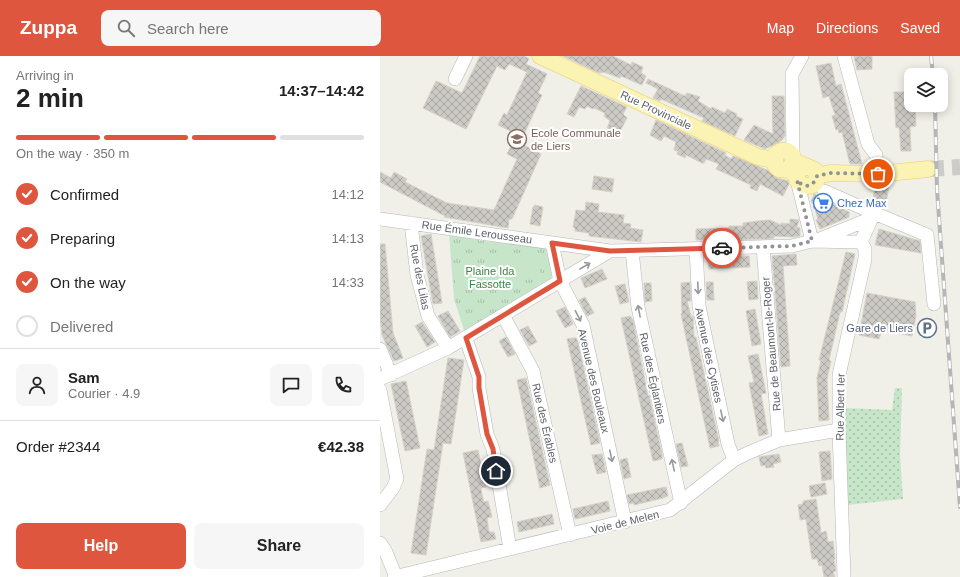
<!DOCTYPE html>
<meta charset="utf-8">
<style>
:root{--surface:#fff;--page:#f6f6f6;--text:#222;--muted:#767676;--line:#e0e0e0;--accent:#df563f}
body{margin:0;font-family:Arial,sans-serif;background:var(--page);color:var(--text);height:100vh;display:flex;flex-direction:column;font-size:15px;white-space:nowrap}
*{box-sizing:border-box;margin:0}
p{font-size:13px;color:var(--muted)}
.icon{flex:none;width:22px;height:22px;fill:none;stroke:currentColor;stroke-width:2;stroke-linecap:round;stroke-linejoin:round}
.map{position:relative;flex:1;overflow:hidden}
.sheet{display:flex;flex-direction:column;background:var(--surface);width:380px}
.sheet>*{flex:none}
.fabs{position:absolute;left:524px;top:12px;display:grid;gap:8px}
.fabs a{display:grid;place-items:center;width:44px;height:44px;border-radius:8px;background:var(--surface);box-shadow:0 2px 10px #0003;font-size:20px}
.pin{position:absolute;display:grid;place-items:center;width:34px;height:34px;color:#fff;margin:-17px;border:2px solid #fff;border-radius:50%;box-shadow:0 1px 4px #0007}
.courier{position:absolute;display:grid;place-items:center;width:40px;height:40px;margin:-20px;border:3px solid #df563f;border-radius:50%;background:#fff;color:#222;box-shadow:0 1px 5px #0007}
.summary em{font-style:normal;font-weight:700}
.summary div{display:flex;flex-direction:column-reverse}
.summary{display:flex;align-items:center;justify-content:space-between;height:68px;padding:0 16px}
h1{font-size:26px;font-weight:700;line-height:30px}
.bar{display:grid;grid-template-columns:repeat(4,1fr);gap:6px 4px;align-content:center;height:48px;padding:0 16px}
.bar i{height:5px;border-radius:3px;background:var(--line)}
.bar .on{background:var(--accent)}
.bar p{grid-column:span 4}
.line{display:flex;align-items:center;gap:10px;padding:0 16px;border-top:1px solid var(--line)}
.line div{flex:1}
.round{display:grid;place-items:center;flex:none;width:42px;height:42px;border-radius:8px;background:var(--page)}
ol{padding:0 16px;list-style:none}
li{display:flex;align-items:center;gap:12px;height:44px}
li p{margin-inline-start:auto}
li .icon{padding:4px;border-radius:50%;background:var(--accent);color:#fff;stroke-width:4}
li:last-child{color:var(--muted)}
li i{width:22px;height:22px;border:2px solid var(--line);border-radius:50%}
.action{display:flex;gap:8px;margin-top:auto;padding:8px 16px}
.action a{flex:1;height:46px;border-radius:8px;background:var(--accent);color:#fff;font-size:16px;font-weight:700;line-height:46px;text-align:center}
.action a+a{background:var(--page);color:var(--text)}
header{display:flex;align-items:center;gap:24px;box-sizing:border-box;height:56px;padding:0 20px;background:var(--accent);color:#fff}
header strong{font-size:19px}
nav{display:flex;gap:22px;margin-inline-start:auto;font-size:14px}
.search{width:280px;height:36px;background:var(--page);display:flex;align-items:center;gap:10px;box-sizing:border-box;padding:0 14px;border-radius:8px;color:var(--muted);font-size:15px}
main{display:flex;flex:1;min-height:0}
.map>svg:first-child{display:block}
</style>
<header>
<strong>Zuppa</strong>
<div class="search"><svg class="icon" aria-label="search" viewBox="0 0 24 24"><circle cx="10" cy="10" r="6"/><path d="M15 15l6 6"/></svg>Search here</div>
<nav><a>Map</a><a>Directions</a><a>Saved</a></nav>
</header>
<main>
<section class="sheet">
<div class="summary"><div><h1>2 min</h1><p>Arriving in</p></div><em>14:37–14:42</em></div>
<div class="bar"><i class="on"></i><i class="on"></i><i class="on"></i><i></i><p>On the way · 350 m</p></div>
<ol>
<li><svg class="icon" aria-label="check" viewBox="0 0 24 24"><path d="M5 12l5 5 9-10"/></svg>Confirmed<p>14:12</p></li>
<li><svg class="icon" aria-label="check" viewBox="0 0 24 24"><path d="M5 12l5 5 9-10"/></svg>Preparing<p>14:13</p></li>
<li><svg class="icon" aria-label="check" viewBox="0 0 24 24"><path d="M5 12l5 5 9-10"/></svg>On the way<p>14:33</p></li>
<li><i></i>Delivered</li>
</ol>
<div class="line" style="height:72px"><a class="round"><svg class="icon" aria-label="person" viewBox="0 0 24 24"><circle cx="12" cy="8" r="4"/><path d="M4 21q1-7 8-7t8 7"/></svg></a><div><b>Sam</b><p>Courier · 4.9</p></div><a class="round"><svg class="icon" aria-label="chat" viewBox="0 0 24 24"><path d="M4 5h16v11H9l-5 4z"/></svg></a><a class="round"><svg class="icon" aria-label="phone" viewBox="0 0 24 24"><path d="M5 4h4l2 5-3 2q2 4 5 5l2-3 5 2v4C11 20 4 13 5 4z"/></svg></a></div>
<div class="line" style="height:52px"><div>Order #2344</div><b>€42.38</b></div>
<div class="action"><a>Help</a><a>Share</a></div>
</section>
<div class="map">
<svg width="580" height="521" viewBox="0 0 580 521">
<defs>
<pattern id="grass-dots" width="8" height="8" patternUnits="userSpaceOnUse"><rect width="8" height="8" fill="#c7e6c9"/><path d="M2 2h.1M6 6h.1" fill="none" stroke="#a5bea7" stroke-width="1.8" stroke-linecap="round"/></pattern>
<pattern id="park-tufts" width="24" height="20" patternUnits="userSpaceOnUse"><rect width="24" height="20" fill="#c7e6c9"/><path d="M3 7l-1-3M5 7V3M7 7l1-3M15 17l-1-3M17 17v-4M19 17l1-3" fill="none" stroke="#a5bea7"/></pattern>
<pattern id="building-cross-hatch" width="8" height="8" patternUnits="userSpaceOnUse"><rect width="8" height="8" fill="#cccac4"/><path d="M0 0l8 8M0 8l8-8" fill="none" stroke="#a9a7a3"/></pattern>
</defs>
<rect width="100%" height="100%" fill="#f0efe8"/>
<path fill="url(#grass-dots)" d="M 515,332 L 522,332 L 520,400 L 523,443 L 467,449 L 465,352 L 512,354 Z"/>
<path fill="url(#park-tufts)" d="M 69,177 C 86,182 107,188 125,185 L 166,193 C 173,200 175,216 170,224 L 86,280 L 74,243 Z"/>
<path fill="#c7e6c9" d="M 158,199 L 161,222 L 121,227 L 118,204 Z
M 82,218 L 84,233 L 77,235 L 74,220 Z"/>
<path fill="url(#building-cross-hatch)" stroke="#d5d1c7" d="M 100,0 L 144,0 L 149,3 L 146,8 L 167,18 L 158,37 L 162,39 L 140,87 L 161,98 L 132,163 L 129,163 L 128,172 L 64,161 L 65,160 L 0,126 L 0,116 L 11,122 L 14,116 L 27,123 L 25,126 L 67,147 L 114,154 L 137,103 L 127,98 L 137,78 L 118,69 L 124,57 L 127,59 L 147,16 L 129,8 L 125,14 L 117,10 L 86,73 L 43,52 L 56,25 L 82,37 Z
M 183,0 L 233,0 L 251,9 L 252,6 L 263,11 L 261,17 L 266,20 L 262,29 L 241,20 L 240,22 L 224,16 L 219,17 Z
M 474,0 L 492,0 L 492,13 L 477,14 Z
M 451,7 L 456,30 L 461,28 L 482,108 L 470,108 L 462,76 L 459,77 L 458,73 L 456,74 L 452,60 L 455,59 L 449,40 L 443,42 L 436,10 Z
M 268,23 L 305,40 L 307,37 L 320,41 L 318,45 L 331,53 L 332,51 L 345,57 L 347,53 L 357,58 L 356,60 L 363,63 L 355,80 L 322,65 L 324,62 L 281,43 L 280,45 L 273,42 L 278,33 L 266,27 Z
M 201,30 L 247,51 L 243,58 L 247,62 L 239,77 L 227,72 L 230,65 L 224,60 L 225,57 L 214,52 L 213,53 L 207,50 L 205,53 L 199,51 L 194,61 L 187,58 Z
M 514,36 L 531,36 L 531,49 L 535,49 L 536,70 L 530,71 L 531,95 L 521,95 L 519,71 L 516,72 Z
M 392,40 L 404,40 L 405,80 L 401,85 L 385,93 L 364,84 L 374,69 L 393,78 Z
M 276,64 L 346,97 L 345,99 L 351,103 L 353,100 L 387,114 L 397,122 L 408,125 L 409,128 L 403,140 L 380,128 L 377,135 L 370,132 L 371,129 L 336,113 L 339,108 L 326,103 L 324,107 L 322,107 L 306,99 L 305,102 L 297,98 L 298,95 L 294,94 L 296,86 L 284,80 L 281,85 L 270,79 Z
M 214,120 L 234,123 L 232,136 L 212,133 Z
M 496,128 L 509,131 L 506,146 L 493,143 Z
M 434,138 L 469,156 L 469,161 L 440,173 L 436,164 L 438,163 L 435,153 L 433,152 L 435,148 L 431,146 Z
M 206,146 L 219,148 L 218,156 L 244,159 L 243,167 L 251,168 L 250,172 L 263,174 L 261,186 L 209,180 L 209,177 L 195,175 L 195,172 L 193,171 L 196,154 L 205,155 Z
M 155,149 L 163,151 L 160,170 L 150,168 L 153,151 Z
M 410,163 L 419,164 L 417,171 L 420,172 L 420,180 L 414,181 L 394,180 L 394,182 L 388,183 L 316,184 L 316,173 L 349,172 L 349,170 L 363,170 L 363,167 L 378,165 L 390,164 L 401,169 L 401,167 L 410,168 Z
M 499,173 L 540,185 L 541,197 L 495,189 Z
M 51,178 L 62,247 L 53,248 L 41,180 Z
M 0,188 L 5,188 L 13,277 L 23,302 L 14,305 L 2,279 L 0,260 Z
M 466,196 L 475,198 L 462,256 L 460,256 L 449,304 L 451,305 L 447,323 L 449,364 L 439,365 L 437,322 L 441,304 L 439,304 Z
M 416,198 L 417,209 L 403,210 L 410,310 L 401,311 L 392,200 Z
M 357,200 L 369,200 L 370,211 L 329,213 L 328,201 Z
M 222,213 L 227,223 L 205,232 L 201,222 Z
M 377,225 L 378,243 L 369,244 L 367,226 Z
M 310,226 L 311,245 L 307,245 L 311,260 L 313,260 L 314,281 L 316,281 L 339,385 L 338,385 L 339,390 L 330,392 L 301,258 L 302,257 L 301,227 Z
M 326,226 L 333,226 L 334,244 L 327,244 Z
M 264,227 L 271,227 L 272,245 L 265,246 Z
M 245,228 L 249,246 L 240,248 L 235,230 Z
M 487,237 L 535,246 L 536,260 L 532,280 L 502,274 L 499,283 L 479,279 Z
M 205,241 L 214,257 L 207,260 L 199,244 Z
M 185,251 L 193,268 L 185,272 L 176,255 Z
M 375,253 L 381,288 L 372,290 L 366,255 Z
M 68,255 L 80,275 L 70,281 L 58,260 Z
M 250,260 L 253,264 L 268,340 L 269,339 L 282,398 L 282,403 L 273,405 L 241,262 Z
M 42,266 L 55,286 L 47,291 L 35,270 Z
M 148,270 L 157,286 L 149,290 L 140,274 Z
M 126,281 L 135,298 L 128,301 L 119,285 Z
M 193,282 L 196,282 L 198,286 L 220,387 L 211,389 L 187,283 Z
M 378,298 L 386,337 L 381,338 L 388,378 L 379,380 L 369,327 L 374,326 L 368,300 Z
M 68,302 L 84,304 L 71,388 L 63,387 L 46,499 L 31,497 L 47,393 L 54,394 Z
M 146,322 L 170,429 L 160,432 L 137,324 Z
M 26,325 L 40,392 L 25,395 L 11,328 Z
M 302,387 L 308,410 L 301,411 L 296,388 Z
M 98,394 L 106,431 L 101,432 L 102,439 L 104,446 L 108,445 L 112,461 L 107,462 L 109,476 L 114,476 L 116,483 L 101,486 L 83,397 Z
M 450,395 L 452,423 L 442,425 L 439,396 Z
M 222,398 L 226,416 L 217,418 L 212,399 Z
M 399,398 L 401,406 L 393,408 L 394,411 L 386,412 L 385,409 L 381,410 L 379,401 Z
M 247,402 L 251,421 L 244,423 L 240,404 Z
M 445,427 L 447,438 L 431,441 L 429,430 Z
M 286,431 L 288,440 L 283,442 L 254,449 L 254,447 L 249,448 L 247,439 Z
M 436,443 L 441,477 L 446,475 L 448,486 L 453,485 L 455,503 L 454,504 L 456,515 L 453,516 L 455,521 L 444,521 L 442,509 L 439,510 L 437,503 L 432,503 L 426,463 L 420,464 L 418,449 L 423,448 L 423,445 Z
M 228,445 L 230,455 L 195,463 L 193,453 Z
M 172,458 L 174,468 L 139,476 L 137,466 Z"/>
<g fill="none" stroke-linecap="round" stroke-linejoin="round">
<path stroke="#ccccc8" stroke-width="16" stroke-dasharray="16 8" stroke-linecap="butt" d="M 548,113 L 580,111"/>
<g stroke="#b5b7bb" stroke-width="14">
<path id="minor" d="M 464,0 L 488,88 L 496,99
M 75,23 L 86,0
M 413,100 L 412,18 L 422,0
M 417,124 L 432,185
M 444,135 L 494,157
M 0,163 L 230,195 L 412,190 L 432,185 L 481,186
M 31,167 L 37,219 L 48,260 L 68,292
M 440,183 L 492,162
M 481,186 L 494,157 L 547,179 L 554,248
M 172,187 L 180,225 L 203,269 L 245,466
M 383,191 L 399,384
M 316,193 L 319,250 L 348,388 L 354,404
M 252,195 L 258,251 L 301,447
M 124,261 L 153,315 L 190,479
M 86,283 L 99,321 L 99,332 L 107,378 L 113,393 L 130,493
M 0,293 L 11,319
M 0,323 L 68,292 L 230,195
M 0,334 L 17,423 L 13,432 L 0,449
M 0,487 L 5,494 L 16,521
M 14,521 L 290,454 L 354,404 L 368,397 L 399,384 L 459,374
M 464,521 L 459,374 L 459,319 L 485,203 L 485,193 L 481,186"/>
</g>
<g stroke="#e9ce68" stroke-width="17">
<path id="major" d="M 160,0 L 378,101 L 394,104
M 414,105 L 435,114 C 446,143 398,126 424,111
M 409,113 L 414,105 C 412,94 403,91 395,99 L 395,109 L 399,113 L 408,114 L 417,119
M 437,120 L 450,117 L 498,118 L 548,113"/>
</g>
<use href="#minor" stroke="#fff" stroke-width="13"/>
<use href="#major" stroke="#faf3b3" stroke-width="16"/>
<g stroke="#b6b6b7" stroke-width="4">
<path id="rail" d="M 551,0 L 553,19
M 555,49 L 557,134 L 580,451"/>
</g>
<use href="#rail" stroke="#fff" stroke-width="2.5" stroke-dasharray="8" stroke-linecap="butt"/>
</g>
<defs><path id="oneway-shaft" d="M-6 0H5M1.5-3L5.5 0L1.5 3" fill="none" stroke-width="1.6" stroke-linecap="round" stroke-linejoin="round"/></defs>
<g stroke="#97999c">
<use href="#oneway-shaft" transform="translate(205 210) rotate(-30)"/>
<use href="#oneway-shaft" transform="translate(318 232) rotate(88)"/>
<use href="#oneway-shaft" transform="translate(259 255) rotate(-101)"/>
<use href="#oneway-shaft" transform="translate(198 260) rotate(63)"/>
<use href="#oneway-shaft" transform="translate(342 360) rotate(78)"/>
<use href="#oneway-shaft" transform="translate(231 400) rotate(78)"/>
<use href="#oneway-shaft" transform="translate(293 409) rotate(-102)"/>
</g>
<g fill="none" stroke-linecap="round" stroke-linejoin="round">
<path stroke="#929394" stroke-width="4" stroke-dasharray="0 7.2" d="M 342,192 L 412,190 L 432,185 L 417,124 C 424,133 434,131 437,120 L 450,117 L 498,118"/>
<path stroke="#df563f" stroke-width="5" d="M 116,415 L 113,393 L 107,378 L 99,332 L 99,321 L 86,282 L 180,225 L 172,187 L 230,195 L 342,192"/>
</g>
<defs>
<g id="school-ring" transform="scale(1)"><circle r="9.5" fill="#fff" stroke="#8d6e63" stroke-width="1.5"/><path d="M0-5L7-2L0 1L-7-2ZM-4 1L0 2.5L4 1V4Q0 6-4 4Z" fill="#8d6e63"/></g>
<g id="supermarket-ring" transform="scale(1)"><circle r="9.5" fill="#fff" stroke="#3f7fe0" stroke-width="1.5"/><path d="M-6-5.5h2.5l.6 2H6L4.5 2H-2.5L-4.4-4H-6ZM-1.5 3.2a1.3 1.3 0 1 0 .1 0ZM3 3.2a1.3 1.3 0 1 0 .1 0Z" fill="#3f7fe0"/></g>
<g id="parking-ring" transform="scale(1)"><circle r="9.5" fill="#fff" stroke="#5c6f8a" stroke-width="1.5"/><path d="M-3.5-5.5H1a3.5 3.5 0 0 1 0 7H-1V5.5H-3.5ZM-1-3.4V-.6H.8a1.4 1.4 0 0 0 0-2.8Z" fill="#5c6f8a"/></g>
</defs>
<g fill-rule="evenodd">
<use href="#school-ring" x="137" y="83"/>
<use href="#supermarket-ring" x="443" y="147"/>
<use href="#parking-ring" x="547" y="272"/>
</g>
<g text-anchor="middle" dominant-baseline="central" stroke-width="4" stroke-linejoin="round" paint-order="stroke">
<g font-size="11" fill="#5f6267" stroke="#fff">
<text transform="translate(276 54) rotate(25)">Rue Provinciale</text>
<text transform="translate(97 176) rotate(8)">Rue Émile Lerousseau</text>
<text transform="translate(40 221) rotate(79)">Rue des Lilas</text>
<text transform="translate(391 288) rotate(-95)">Rue de Beaumont-le-Roger</text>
<text transform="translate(329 299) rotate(78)">Avenue des Cytises</text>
<text transform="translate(273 322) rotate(78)">Rue des Églantiers</text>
<text transform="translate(214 325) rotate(77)">Avenue des Bouleaux</text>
<text transform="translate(460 351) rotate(-89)">Rue Albert Ier</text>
<text transform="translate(165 367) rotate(77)">Rue des Érables</text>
<text transform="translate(245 466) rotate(-14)">Voie de Melen</text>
</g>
<g font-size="11" fill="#785e54" stroke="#fff" text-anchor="start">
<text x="151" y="77">Ecole Communale<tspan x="151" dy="13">de Liers</tspan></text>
</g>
<g font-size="11" fill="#366cbe" stroke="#fff" text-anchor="start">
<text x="457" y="147">Chez Max</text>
</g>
<g font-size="11" fill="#3b8243" stroke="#fff">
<text x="110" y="215">Plaine Ida<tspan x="110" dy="13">Fassotte</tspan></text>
</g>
<g font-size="11" fill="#4e5e75" stroke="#fff" text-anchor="end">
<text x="533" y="272">Gare de Liers</text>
</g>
</g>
</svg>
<div class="fabs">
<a><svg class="icon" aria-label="layers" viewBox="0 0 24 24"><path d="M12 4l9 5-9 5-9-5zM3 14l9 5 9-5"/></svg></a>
</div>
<div class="pin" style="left:498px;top:118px;background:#ea580c"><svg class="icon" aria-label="bag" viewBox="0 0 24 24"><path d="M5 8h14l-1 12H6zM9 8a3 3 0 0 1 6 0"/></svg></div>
<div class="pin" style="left:116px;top:415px;background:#1f2937"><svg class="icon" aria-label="home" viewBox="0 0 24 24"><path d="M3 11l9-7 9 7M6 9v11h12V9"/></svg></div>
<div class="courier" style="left:342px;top:192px"><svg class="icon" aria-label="car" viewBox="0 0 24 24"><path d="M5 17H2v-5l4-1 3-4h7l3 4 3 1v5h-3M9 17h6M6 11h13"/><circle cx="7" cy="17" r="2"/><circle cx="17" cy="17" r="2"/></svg></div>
</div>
</main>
